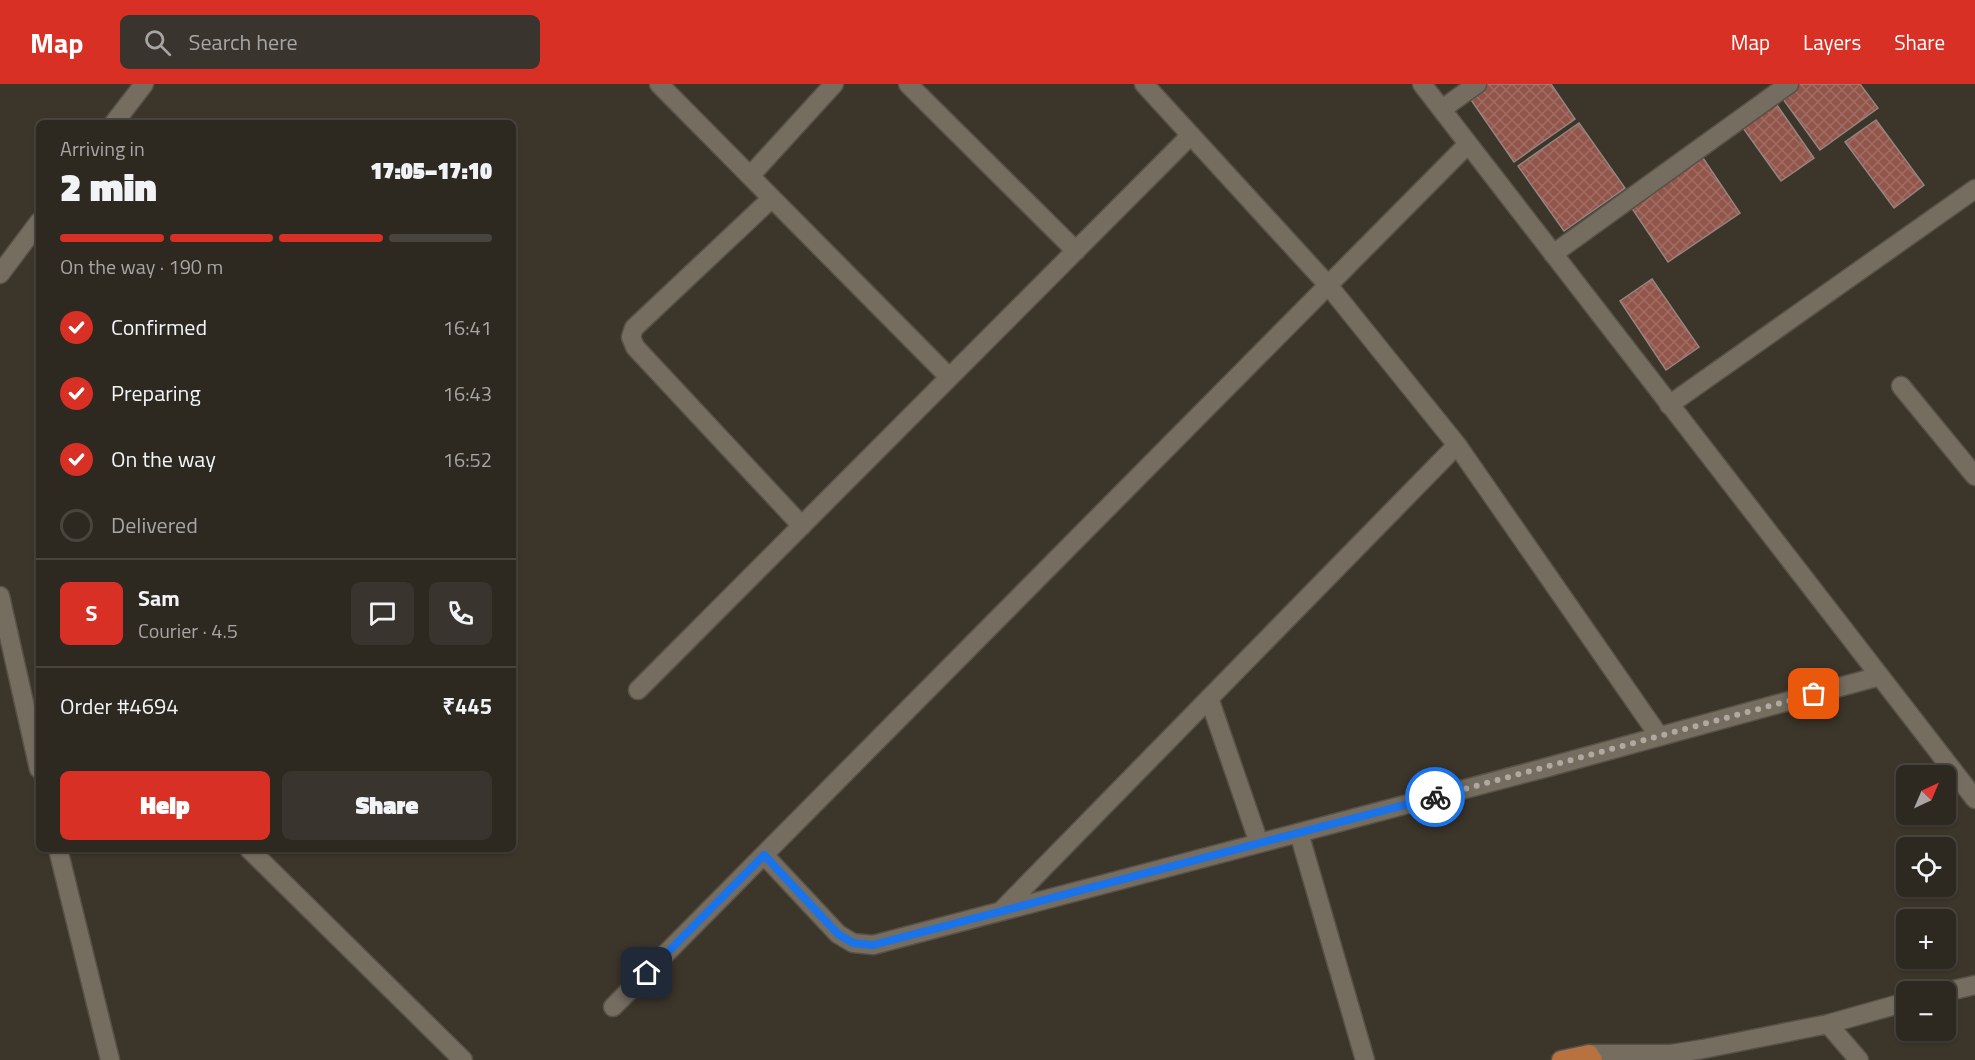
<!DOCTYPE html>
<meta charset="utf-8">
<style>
:root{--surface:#2d2820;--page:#39342d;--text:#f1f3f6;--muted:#a7a6a5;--line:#48443e;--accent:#d93025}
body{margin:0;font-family:"Titillium Web",sans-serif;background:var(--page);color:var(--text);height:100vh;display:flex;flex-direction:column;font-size:22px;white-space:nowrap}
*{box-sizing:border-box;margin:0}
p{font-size:20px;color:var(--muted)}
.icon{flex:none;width:33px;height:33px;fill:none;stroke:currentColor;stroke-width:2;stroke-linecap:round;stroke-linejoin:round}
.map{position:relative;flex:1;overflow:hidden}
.panel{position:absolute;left:36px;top:36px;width:480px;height:732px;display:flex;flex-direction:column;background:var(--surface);border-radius:9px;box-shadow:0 2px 4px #0004,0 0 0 2px var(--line)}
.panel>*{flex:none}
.needle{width:39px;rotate:44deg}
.tools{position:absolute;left:1896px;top:681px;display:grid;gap:12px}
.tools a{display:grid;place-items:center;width:60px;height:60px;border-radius:9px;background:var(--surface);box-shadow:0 2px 4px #0004,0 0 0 2px var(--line);font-size:30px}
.pin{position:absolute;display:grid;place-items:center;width:51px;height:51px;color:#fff;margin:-26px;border-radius:12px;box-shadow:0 3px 9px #0006}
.courier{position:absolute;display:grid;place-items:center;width:60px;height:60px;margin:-30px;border:4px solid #1a73e8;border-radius:50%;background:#fff;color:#222;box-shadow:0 2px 8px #0007}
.summary em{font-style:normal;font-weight:800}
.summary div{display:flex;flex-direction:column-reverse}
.summary{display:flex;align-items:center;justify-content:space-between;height:102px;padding:0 24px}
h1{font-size:39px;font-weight:800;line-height:45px}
.bar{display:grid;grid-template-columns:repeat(4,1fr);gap:9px 6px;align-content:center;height:72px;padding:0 24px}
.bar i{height:8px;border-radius:4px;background:var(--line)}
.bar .active{background:var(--accent)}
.bar p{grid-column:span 4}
.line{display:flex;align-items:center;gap:15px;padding:0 24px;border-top:2px solid var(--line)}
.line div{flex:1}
.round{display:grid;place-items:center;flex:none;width:63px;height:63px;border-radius:9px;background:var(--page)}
ol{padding:0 24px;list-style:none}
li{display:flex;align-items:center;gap:18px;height:66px}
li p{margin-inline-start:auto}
li .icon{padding:6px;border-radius:50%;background:var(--accent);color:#fff;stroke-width:4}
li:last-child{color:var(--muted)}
li i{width:33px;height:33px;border:3px solid var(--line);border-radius:50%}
.action{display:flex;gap:12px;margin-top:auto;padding:12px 24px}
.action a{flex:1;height:69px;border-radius:9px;background:var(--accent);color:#fff;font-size:24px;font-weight:800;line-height:69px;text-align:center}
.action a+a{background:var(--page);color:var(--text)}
header{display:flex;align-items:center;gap:36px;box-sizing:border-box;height:84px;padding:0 30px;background:var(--accent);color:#fff}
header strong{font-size:28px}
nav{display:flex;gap:33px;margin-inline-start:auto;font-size:21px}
.search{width:420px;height:54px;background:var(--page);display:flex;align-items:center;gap:15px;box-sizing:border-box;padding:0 21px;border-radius:9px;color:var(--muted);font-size:22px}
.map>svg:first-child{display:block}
</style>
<header>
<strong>Map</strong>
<div class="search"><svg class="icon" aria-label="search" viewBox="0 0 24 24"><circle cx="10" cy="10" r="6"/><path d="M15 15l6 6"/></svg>Search here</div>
<nav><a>Map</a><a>Layers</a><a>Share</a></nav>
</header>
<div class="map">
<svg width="1975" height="976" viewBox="0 0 1975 976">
<defs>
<pattern id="building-cross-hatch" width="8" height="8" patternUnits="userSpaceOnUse" patternTransform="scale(1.5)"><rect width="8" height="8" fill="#91554a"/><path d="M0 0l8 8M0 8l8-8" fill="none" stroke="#a16d64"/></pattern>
</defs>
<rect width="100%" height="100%" fill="#3c352a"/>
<path fill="url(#building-cross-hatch)" stroke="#958480" stroke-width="1.5" d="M 1487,0 L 1551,0 L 1575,35 L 1514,78 L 1469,13 Z
M 1795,0 L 1860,0 L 1878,24 L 1820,66 L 1780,11 Z
M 1772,14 L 1814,74 L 1781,97 L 1738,37 Z
M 1876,36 L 1924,101 L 1894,124 L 1845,58 Z
M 1579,39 L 1625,104 L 1564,147 L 1518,82 Z
M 1703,74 L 1740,129 L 1668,178 L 1631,123 Z
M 1652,195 L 1699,263 L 1666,286 L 1620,217 Z"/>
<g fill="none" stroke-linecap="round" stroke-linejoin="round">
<g stroke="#585148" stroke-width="21">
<path id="minor" d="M 659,0 L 949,293
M 908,0 L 1076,167
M 1144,0 L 1328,201 L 1457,361 L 1659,652
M 1422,0 L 1975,715
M 1442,25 L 1477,0
M 750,92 L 834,0
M 772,114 L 634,244 L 631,253 L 635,263 L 802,442
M 1553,170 L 1789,0
M 1901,302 L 1975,392
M 1669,321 L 1975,105
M 638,606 L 1191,51
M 1209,614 L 1259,759
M 1299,749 L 1365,976
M 249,765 L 463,976
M 764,771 L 838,850 L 853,859 L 873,861 L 1541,685 L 1880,592
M 1003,825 L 1457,361
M 1945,908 L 1975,901
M 613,923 L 1468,60
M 1828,940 L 1859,976
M 1589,970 L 1671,970 L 1703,965 L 1828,940 L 1906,918"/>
</g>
<g stroke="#585148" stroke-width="21">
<path id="tertiary" d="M 114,39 L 144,0
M 0,190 L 39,138
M 0,512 L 39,685
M 58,765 L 110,976"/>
</g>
<g stroke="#585148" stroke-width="21">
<path id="primary" d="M 1561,976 L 1589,970 L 1593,976"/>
</g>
<use href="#minor" stroke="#766d61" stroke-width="18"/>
<use href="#tertiary" stroke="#766d61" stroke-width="18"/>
<use href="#primary" stroke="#b8723f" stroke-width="18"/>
</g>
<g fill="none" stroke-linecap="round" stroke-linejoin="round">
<path stroke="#afa9a1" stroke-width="6" stroke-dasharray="0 10.8" d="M 1435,713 L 1814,610"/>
<path stroke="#1a73e8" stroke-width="8" d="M 647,889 L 764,771 L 838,850 L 853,859 L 873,861 L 1435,713"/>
</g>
</svg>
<div class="tools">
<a><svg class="needle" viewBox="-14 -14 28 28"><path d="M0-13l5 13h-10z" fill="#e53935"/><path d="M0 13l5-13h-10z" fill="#a7a6a5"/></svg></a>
<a><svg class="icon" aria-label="locate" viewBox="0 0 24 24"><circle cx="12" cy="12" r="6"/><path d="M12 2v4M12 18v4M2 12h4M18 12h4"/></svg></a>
<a>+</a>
<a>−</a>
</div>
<div class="pin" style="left:1814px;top:610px;background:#ea580c"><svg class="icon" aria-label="bag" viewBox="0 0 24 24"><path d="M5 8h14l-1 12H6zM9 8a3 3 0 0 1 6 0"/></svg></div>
<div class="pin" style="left:647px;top:889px;background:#1f2937"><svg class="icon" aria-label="home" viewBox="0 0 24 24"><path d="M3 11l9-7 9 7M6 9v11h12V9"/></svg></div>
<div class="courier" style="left:1435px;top:713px"><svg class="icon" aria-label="bike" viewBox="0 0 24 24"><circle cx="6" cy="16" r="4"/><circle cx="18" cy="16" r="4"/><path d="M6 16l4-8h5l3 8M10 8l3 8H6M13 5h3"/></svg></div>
<section class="panel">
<div class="summary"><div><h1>2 min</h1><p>Arriving in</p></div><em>17:05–17:10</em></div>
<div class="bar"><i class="active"></i><i class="active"></i><i class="active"></i><i></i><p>On the way · 190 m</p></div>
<ol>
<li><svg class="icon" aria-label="check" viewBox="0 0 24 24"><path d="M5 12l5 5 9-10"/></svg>Confirmed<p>16:41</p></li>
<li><svg class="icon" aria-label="check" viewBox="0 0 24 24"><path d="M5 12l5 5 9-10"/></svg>Preparing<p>16:43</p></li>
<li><svg class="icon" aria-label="check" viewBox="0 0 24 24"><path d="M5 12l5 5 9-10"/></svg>On the way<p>16:52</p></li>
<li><i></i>Delivered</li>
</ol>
<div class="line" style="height:108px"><b class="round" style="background:var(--accent);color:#fff">S</b><div><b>Sam</b><p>Courier · 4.5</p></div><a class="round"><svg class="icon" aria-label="chat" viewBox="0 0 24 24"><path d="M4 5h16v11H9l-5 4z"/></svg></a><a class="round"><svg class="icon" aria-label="phone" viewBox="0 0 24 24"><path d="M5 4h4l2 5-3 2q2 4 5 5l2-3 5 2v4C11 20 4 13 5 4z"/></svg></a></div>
<div class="line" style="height:78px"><div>Order #4694</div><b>₹445</b></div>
<div class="action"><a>Help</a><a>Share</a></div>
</section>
</div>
